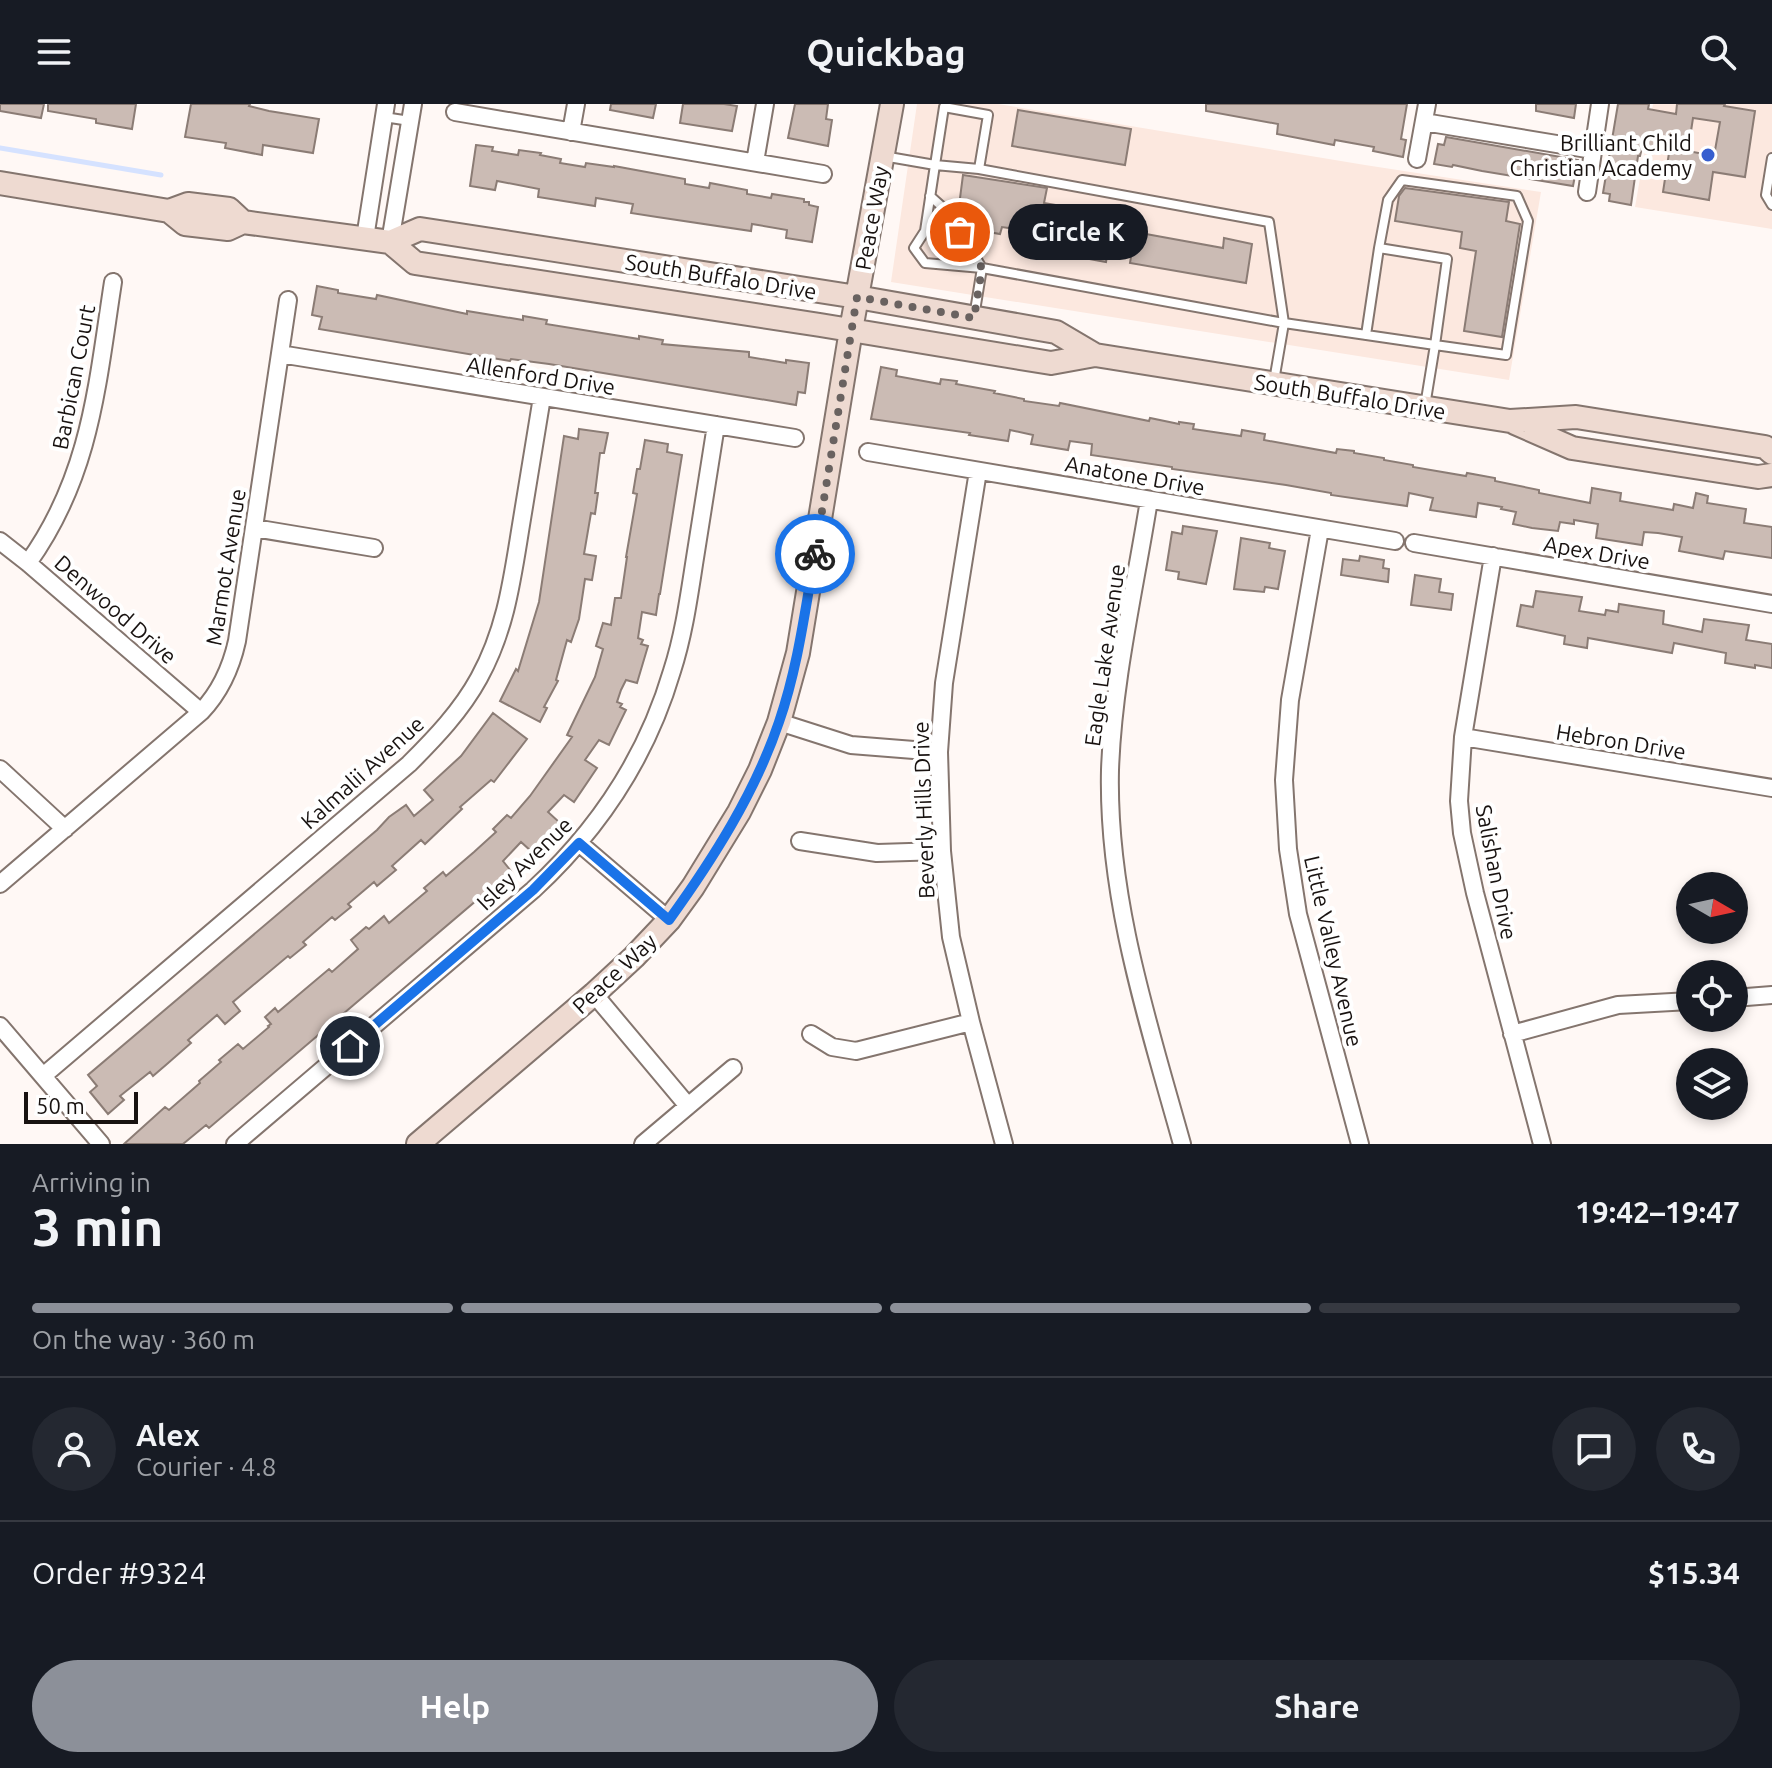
<!DOCTYPE html>
<meta charset="utf-8">
<style>
:root{--surface:#171b24;--page:#242831;--text:#f1f3f6;--muted:#9ea1a6;--line:#363941;--accent:#8c9099}
body{margin:0;font-family:Ubuntu,sans-serif;background:var(--page);color:var(--text);height:100vh;display:flex;flex-direction:column;font-size:30px;white-space:nowrap}
*{box-sizing:border-box;margin:0}
p{font-size:26px;color:var(--muted)}
.icon{flex:none;width:44px;height:44px;fill:none;stroke:currentColor;stroke-width:2;stroke-linecap:round;stroke-linejoin:round}
.map{position:relative;height:1040px;overflow:hidden}
.sheet{display:flex;flex-direction:column;background:var(--surface);flex:1}
.sheet>*{flex:none}
.needle{width:52px;rotate:99deg}
.tools{position:absolute;left:1676px;top:768px;display:grid;gap:16px}
.tools a{display:grid;place-items:center;width:72px;height:72px;border-radius:50%;background:var(--surface);box-shadow:0 4px 12px #0003;font-size:40px}
.scale{position:absolute;left:24px;bottom:20px;width:114px;box-sizing:border-box;padding-left:8px;border:4px solid #181210;border-top:0;font-size:22px;line-height:28px;white-space:nowrap;color:#181210;-webkit-text-stroke:6px #fff;paint-order:stroke}
.pin{position:absolute;display:grid;place-items:center;width:68px;height:68px;color:#fff;margin:-34px;border:4px solid #fff;border-radius:50%;box-shadow:0 2px 8px #0007}
.courier{position:absolute;display:grid;place-items:center;width:80px;height:80px;margin:-40px;border:6px solid #1a73e8;border-radius:50%;background:#fff;color:#222;box-shadow:0 2px 10px #0007}
.bubble{position:absolute;height:56px;border-radius:28px;background:var(--surface);box-shadow:0 4px 12px #0003;font-size:26px;font-weight:700;line-height:56px;text-align:center}
.headline em{font-style:normal;font-weight:700}
.headline div{display:flex;flex-direction:column-reverse}
.headline{display:flex;align-items:center;justify-content:space-between;height:136px;padding:0 32px}
h1{font-size:52px;font-weight:700;line-height:60px}
.bar{display:grid;grid-template-columns:repeat(4,1fr);gap:12px 8px;align-content:center;height:96px;padding:0 32px}
.bar i{height:10px;border-radius:6px;background:var(--line)}
.bar .active{background:var(--accent)}
.bar p{grid-column:span 4}
.line{display:flex;align-items:center;gap:20px;padding:0 32px;border-top:2px solid var(--line)}
.line div{flex:1}
.round{display:grid;place-items:center;flex:none;width:84px;height:84px;border-radius:42px;background:var(--page)}
.cta{display:flex;gap:16px;margin-top:auto;padding:16px 32px}
.cta a{flex:1;height:92px;border-radius:48px;background:var(--accent);color:#fff;font-size:32px;font-weight:700;line-height:92px;text-align:center}
.cta a+a{background:var(--page);color:var(--text)}
header{display:flex;justify-content:space-between;align-items:center;height:104px;padding:0 32px;background:var(--surface);font-size:36px;font-weight:700}
.map>svg:first-child{display:block}
</style>
<header><svg class="icon" aria-label="menu" viewBox="0 0 24 24"><path d="M4 6h16M4 12h16M4 18h16"/></svg>Quickbag<svg class="icon" aria-label="search" viewBox="0 0 24 24"><circle cx="10" cy="10" r="6"/><path d="M15 15l6 6"/></svg></header>
<div class="map">
<svg width="1772" height="1040" viewBox="0 0 1772 1040">
<rect width="100%" height="100%" fill="#fff8f5"/>
<path fill="#fce8df" d="M 917,0 L 998,0 L 1365,61 L 1541,88 L 1509,276 L 891,178 Z
M 1653,0 L 1772,0 L 1772,125 L 1635,103 Z"/>
<g fill="none" stroke-linecap="round" stroke-linejoin="round">
<path stroke="#d5e2ff" stroke-width="5" d="M 0,44 L 161,71"/>
</g>
<path fill="#cbbbb4" stroke="#8b7c75" stroke-width="2" fill-rule="evenodd" d="M 0,0 L 44,0 L 41,14 L 0,7 Z
M 48,0 L 136,0 L 132,25 L 96,19 L 96,15 L 48,7 Z
M 191,0 L 250,0 L 249,2 L 269,7 L 319,15 L 313,49 L 263,41 L 262,51 L 225,44 L 226,39 L 185,33 Z
M 611,0 L 656,0 L 653,14 L 610,6 Z
M 683,0 L 724,0 L 737,2 L 732,27 L 680,19 Z
M 795,0 L 828,0 L 826,15 L 832,16 L 828,42 L 788,34 Z
M 1206,0 L 1407,0 L 1401,35 L 1406,36 L 1403,53 L 1373,47 L 1374,43 L 1335,36 L 1334,41 L 1277,30 L 1278,20 L 1206,7 Z
M 1536,0 L 1576,0 L 1574,14 L 1536,7 Z
M 1618,0 L 1649,0 L 1648,5 L 1676,10 L 1677,0 L 1725,0 L 1724,2 L 1755,7 L 1745,73 L 1713,68 L 1709,96 L 1663,88 L 1669,49 L 1642,44 L 1640,52 L 1638,52 L 1631,101 L 1609,97 L 1610,90 L 1603,89 ZM 1693,14 L 1720,18 L 1714,52 L 1688,47 Z
M 1018,6 L 1131,25 L 1125,61 L 1012,42 Z
M 1446,33 L 1578,56 L 1573,82 L 1482,67 L 1453,61 L 1452,63 L 1434,60 L 1438,40 L 1444,41 Z
M 476,41 L 493,43 L 492,47 L 518,51 L 519,46 L 541,49 L 540,51 L 561,55 L 560,59 L 585,63 L 586,59 L 614,63 L 614,62 L 685,75 L 685,80 L 709,84 L 710,79 L 747,86 L 747,90 L 771,94 L 772,90 L 804,95 L 804,98 L 809,98 L 809,101 L 818,103 L 812,138 L 786,134 L 787,126 L 752,120 L 751,127 L 657,113 L 631,109 L 633,100 L 596,94 L 595,102 L 538,93 L 539,85 L 497,77 L 495,86 L 470,82 Z
M 963,71 L 1047,84 L 1044,99 L 1114,111 L 1106,158 L 1057,149 L 1058,143 L 1047,142 L 1049,130 L 1002,123 L 1000,130 L 966,124 L 954,105 L 959,102 Z
M 1405,84 L 1509,98 L 1506,117 L 1520,120 L 1502,233 L 1464,227 L 1476,147 L 1460,144 L 1462,128 L 1395,117 L 1399,92 Z
M 943,113 L 954,131 L 934,145 L 928,135 L 932,129 L 933,119 Z
M 1135,128 L 1223,144 L 1224,134 L 1252,140 L 1246,179 L 1130,159 Z
M 317,182 L 338,186 L 338,189 L 376,195 L 377,191 L 467,210 L 467,207 L 523,216 L 523,212 L 547,216 L 546,220 L 639,235 L 639,232 L 663,236 L 662,240 L 749,248 L 749,253 L 786,259 L 786,256 L 809,259 L 805,289 L 798,288 L 796,301 L 549,260 L 511,255 L 510,257 L 319,225 L 322,213 L 312,211 Z
M 881,263 L 897,266 L 896,272 L 940,280 L 941,275 L 957,277 L 956,280 L 995,287 L 994,289 L 1024,295 L 1024,297 L 1059,302 L 1060,299 L 1149,317 L 1150,314 L 1179,320 L 1179,318 L 1194,320 L 1193,325 L 1241,332 L 1242,326 L 1265,330 L 1264,336 L 1336,349 L 1337,345 L 1354,347 L 1354,349 L 1384,354 L 1384,356 L 1413,361 L 1413,363 L 1466,372 L 1467,369 L 1495,374 L 1495,377 L 1539,386 L 1539,389 L 1590,399 L 1592,384 L 1621,389 L 1620,397 L 1673,406 L 1674,400 L 1693,404 L 1696,389 L 1708,392 L 1707,399 L 1746,405 L 1744,419 L 1772,423 L 1772,454 L 1725,447 L 1723,455 L 1679,447 L 1682,433 L 1658,429 L 1644,428 L 1642,441 L 1596,434 L 1598,420 L 1574,416 L 1574,420 L 1560,418 L 1558,427 L 1532,424 L 1513,420 L 1516,408 L 1501,405 L 1502,403 L 1478,399 L 1476,413 L 1430,406 L 1433,394 L 1409,389 L 1407,402 L 1331,391 L 1331,389 L 1286,381 L 1172,365 L 1172,363 L 1091,351 L 1092,340 L 1070,337 L 1068,346 L 1031,340 L 1033,331 L 1010,326 L 1008,337 L 969,331 L 970,329 L 871,315 Z
M 579,325 L 608,329 L 604,349 L 600,349 L 595,389 L 598,389 L 595,410 L 591,409 L 584,450 L 596,452 L 592,476 L 585,475 L 579,515 L 571,538 L 567,536 L 556,576 L 558,577 L 544,603 L 547,604 L 540,618 L 500,597 L 516,565 L 518,567 L 539,498 L 564,332 L 578,335 Z
M 645,336 L 668,340 L 667,348 L 682,351 L 660,490 L 659,490 L 656,511 L 642,508 L 638,534 L 643,536 L 641,540 L 648,542 L 637,579 L 626,576 L 621,586 L 617,598 L 622,600 L 620,603 L 626,606 L 609,641 L 599,636 L 585,656 L 597,664 L 574,698 L 564,691 L 548,708 L 559,718 L 547,731 L 531,747 L 521,738 L 503,757 L 511,767 L 209,1024 L 206,1021 L 183,1040 L 124,1040 L 165,1003 L 169,1006 L 200,979 L 199,977 L 221,958 L 219,956 L 238,940 L 243,945 L 269,923 L 268,922 L 271,920 L 265,913 L 275,904 L 278,908 L 329,865 L 332,868 L 358,845 L 351,836 L 366,823 L 369,825 L 384,812 L 389,819 L 427,787 L 424,784 L 443,768 L 446,772 L 474,748 L 496,728 L 493,725 L 507,711 L 511,714 L 530,692 L 572,633 L 567,631 L 595,573 L 603,545 L 596,542 L 603,519 L 611,521 L 615,494 L 621,494 L 627,453 L 626,453 L 637,390 L 633,389 L 637,365 L 640,365 Z
M 1183,422 L 1217,427 L 1206,480 L 1178,475 L 1179,468 L 1166,466 L 1172,428 L 1182,430 Z
M 1241,434 L 1270,439 L 1269,444 L 1285,447 L 1278,485 L 1265,483 L 1264,488 L 1234,485 Z
M 1360,452 L 1384,456 L 1383,464 L 1389,465 L 1388,478 L 1341,471 L 1343,455 L 1359,457 Z
M 1415,471 L 1441,475 L 1439,488 L 1453,490 L 1451,506 L 1411,501 Z
M 1536,487 L 1582,493 L 1579,507 L 1605,511 L 1606,506 L 1618,508 L 1619,500 L 1664,507 L 1663,520 L 1702,528 L 1704,515 L 1749,521 L 1746,536 L 1772,540 L 1772,564 L 1755,561 L 1755,564 L 1725,559 L 1726,549 L 1674,539 L 1672,549 L 1588,534 L 1587,544 L 1564,540 L 1565,532 L 1517,522 L 1521,501 L 1533,503 Z
M 493,609 L 527,635 L 494,678 L 491,676 L 460,703 L 462,705 L 425,740 L 421,736 L 392,762 L 396,766 L 377,782 L 374,778 L 348,800 L 351,803 L 335,816 L 332,813 L 303,838 L 306,841 L 290,854 L 288,852 L 233,898 L 240,907 L 225,920 L 217,911 L 188,936 L 191,939 L 167,960 L 153,972 L 150,968 L 120,992 L 124,996 L 108,1010 L 90,988 L 97,982 L 88,971 L 377,726 L 389,713 L 406,701 L 414,712 L 433,696 L 424,686 L 461,652 Z"/>
<g fill="none" stroke-linecap="round" stroke-linejoin="round">
<g stroke="#84756e" stroke-width="12">
<path id="lane" d="M 384,13 L 410,17
M 883,52 L 935,61 L 944,3 L 988,11 L 979,65 L 1269,118 L 1284,219 L 1435,241 L 1425,302
M 1772,54 L 1766,91 L 1772,101
M 979,65 L 935,61 L 925,127 L 914,144 L 925,159 L 982,164
M 930,92 L 949,109 L 982,164
M 974,213 L 982,164 L 1284,219 L 1274,277
M 1366,231 L 1379,144 L 1447,155 L 1435,241 L 1506,251 L 1528,117 L 1517,92 L 1402,76 L 1388,96 L 1379,144"/>
</g>
<g stroke="#84756e" stroke-width="20">
<path id="street" d="M 455,8 L 823,70
M 1424,18 L 1593,46
M 571,28 L 576,0
M 1417,55 L 1427,0
M 755,58 L 765,0
M 1587,88 L 1600,0
M 365,134 L 386,0
M 390,138 L 413,0
M 280,250 L 795,334
M 868,348 L 1395,437
M 978,367 L 944,579 L 939,648 L 942,747 L 951,833 L 971,918 L 1004,1040
M 1149,396 C 1135,484 1113,577 1110,666 C 1107,794 1148,918 1182,1040
M 254,424 L 374,444
M 1320,425 L 1290,596 L 1284,676 L 1288,745 L 1298,810 L 1360,1040
M 0,437 L 28,459 L 201,608
M 1414,439 L 1772,500
M 1493,452 L 1463,633 L 1459,697 L 1462,729 L 1475,789 L 1542,1040
M 28,459 C 91,371 97,281 113,178
M 779,618 L 851,641 L 939,648
M 1463,633 L 1772,684
M 0,665 L 65,725
M 800,737 L 877,749 L 942,747
M 579,739 L 669,816
M 0,780 L 201,608 C 221,587 231,564 237,537 L 288,196
M 594,890 L 688,1002
M 1734,894 L 1772,891
M 0,922 L 101,1040
M 811,930 L 832,943 L 856,947 L 971,918
M 1512,930 L 1618,901 L 1690,897
M 43,972 L 409,660 C 435,634 461,607 479,574 C 506,525 512,476 521,421 C 528,378 535,336 542,293
M 235,1040 L 533,786 C 598,726 647,652 672,567 C 684,530 689,492 695,454 C 702,410 709,366 716,321
M 643,1040 L 733,964"/>
</g>
<g stroke="#84756e" stroke-width="26">
<path id="secondary" d="M 0,79 L 169,107 L 185,120 L 228,125 L 243,118
M 169,107 L 188,100 L 229,105 L 243,118 L 390,138 L 420,125 L 857,193 L 1056,228 L 1095,251
M 390,138 L 415,159 L 820,221 L 1051,259 L 1095,251 L 1510,317 L 1576,313 L 1765,343 L 1772,349
M 1515,319 L 1572,344 L 1758,373 L 1772,371
M 418,1040 L 594,890 L 634,853 L 669,816 L 693,783 L 739,708 L 760,666 L 779,618 L 798,549 L 851,226 L 892,0"/>
</g>
<use href="#lane" stroke="#fff" stroke-width="8"/>
<use href="#street" stroke="#fff" stroke-width="16"/>
<use href="#secondary" stroke="#eedad1" stroke-width="22"/>
</g>
<g fill="none" stroke-linecap="round" stroke-linejoin="round">
<path stroke="#696260" stroke-width="8" stroke-dasharray="0 14.4" d="M 815,450 L 857,193 L 974,214 L 982,164 L 960,128"/>
<path stroke="#1a73e8" stroke-width="10" d="M 350,942 L 533,786 L 579,739 L 669,816 C 713,755 755,689 779,618 C 798,563 805,506 815,450"/>
</g>
<circle fill="#365ecf" stroke="#fff" stroke-width="3" cx="1708" cy="51" r="8"/>
<g text-anchor="middle" dominant-baseline="central" stroke-width="8" stroke-linejoin="round" paint-order="stroke">
<g font-size="22" fill="#181210" stroke="#fff" text-anchor="end">
<text x="1692" y="38">Brilliant Child<tspan x="1692" dy="25">Christian Academy</tspan></text>
</g>
<g font-size="22" fill="#181210" stroke="#fff">
<text transform="translate(871 114) rotate(-80)">Peace Way</text>
<text transform="translate(721 172) rotate(9)">South Buffalo Drive</text>
<text transform="translate(541 271) rotate(9)">Allenford Drive</text>
<text transform="translate(73 273) rotate(-79)">Barbican Court</text>
<text transform="translate(1350 292) rotate(9)">South Buffalo Drive</text>
<text transform="translate(1135 371) rotate(10)">Anatone Drive</text>
<text transform="translate(1597 448) rotate(10)">Apex Drive</text>
<text transform="translate(225 463) rotate(-81)">Marmot Avenue</text>
<text transform="translate(116 505) rotate(41)">Denwood Drive</text>
<text transform="translate(1104 551) rotate(-82)">Eagle Lake Avenue</text>
<text transform="translate(1621 637) rotate(9)">Hebron Drive</text>
<text transform="translate(362 668) rotate(-42)">Kalmalii Avenue</text>
<text transform="translate(923 706) rotate(-92)">Beverly Hills Drive</text>
<text transform="translate(524 759) rotate(-44)">Isley Avenue</text>
<text transform="translate(1497 768) rotate(79)">Salishan Drive</text>
<text transform="translate(1334 847) rotate(77)">Little Valley Avenue</text>
<text transform="translate(614 869) rotate(-43)">Peace Way</text>
</g>
</g>
</svg>
<div class="tools">
<a><svg class="needle" viewBox="-14 -14 28 28"><path d="M0-13l5 13h-10z" fill="#e53935"/><path d="M0 13l5-13h-10z" fill="#9ea1a6"/></svg></a>
<a><svg class="icon" aria-label="locate" viewBox="0 0 24 24"><circle cx="12" cy="12" r="6"/><path d="M12 2v4M12 18v4M2 12h4M18 12h4"/></svg></a>
<a><svg class="icon" aria-label="layers" viewBox="0 0 24 24"><path d="M12 4l9 5-9 5-9-5zM3 14l9 5 9-5"/></svg></a>
</div>
<div class="scale">50 m</div>
<div class="pin" style="left:960px;top:128px;background:#ea580c"><svg class="icon" aria-label="bag" viewBox="0 0 24 24"><path d="M5 8h14l-1 12H6zM9 8a3 3 0 0 1 6 0"/></svg></div>
<div class="pin" style="left:350px;top:942px;background:#1f2937"><svg class="icon" aria-label="home" viewBox="0 0 24 24"><path d="M3 11l9-7 9 7M6 9v11h12V9"/></svg></div>
<div class="courier" style="left:815px;top:450px"><svg class="icon" aria-label="bike" viewBox="0 0 24 24"><circle cx="6" cy="16" r="4"/><circle cx="18" cy="16" r="4"/><path d="M6 16l4-8h5l3 8M10 8l3 8H6M13 5h3"/></svg></div>
<div class="bubble" style="left:1008px;top:100px;width:140px">Circle K</div>
</div>
<section class="sheet">
<div class="headline"><div><h1>3 min</h1><p>Arriving in</p></div><em>19:42–19:47</em></div>
<div class="bar"><i class="active"></i><i class="active"></i><i class="active"></i><i></i><p>On the way · 360 m</p></div>
<div class="line" style="height:144px"><a class="round"><svg class="icon" aria-label="person" viewBox="0 0 24 24"><circle cx="12" cy="8" r="4"/><path d="M4 21q1-7 8-7t8 7"/></svg></a><div><b>Alex</b><p>Courier · 4.8</p></div><a class="round"><svg class="icon" aria-label="chat" viewBox="0 0 24 24"><path d="M4 5h16v11H9l-5 4z"/></svg></a><a class="round"><svg class="icon" aria-label="phone" viewBox="0 0 24 24"><path d="M5 4h4l2 5-3 2q2 4 5 5l2-3 5 2v4C11 20 4 13 5 4z"/></svg></a></div>
<div class="line" style="height:104px"><div>Order #9324</div><b>$15.34</b></div>
<div class="cta"><a>Help</a><a>Share</a></div>
</section>
